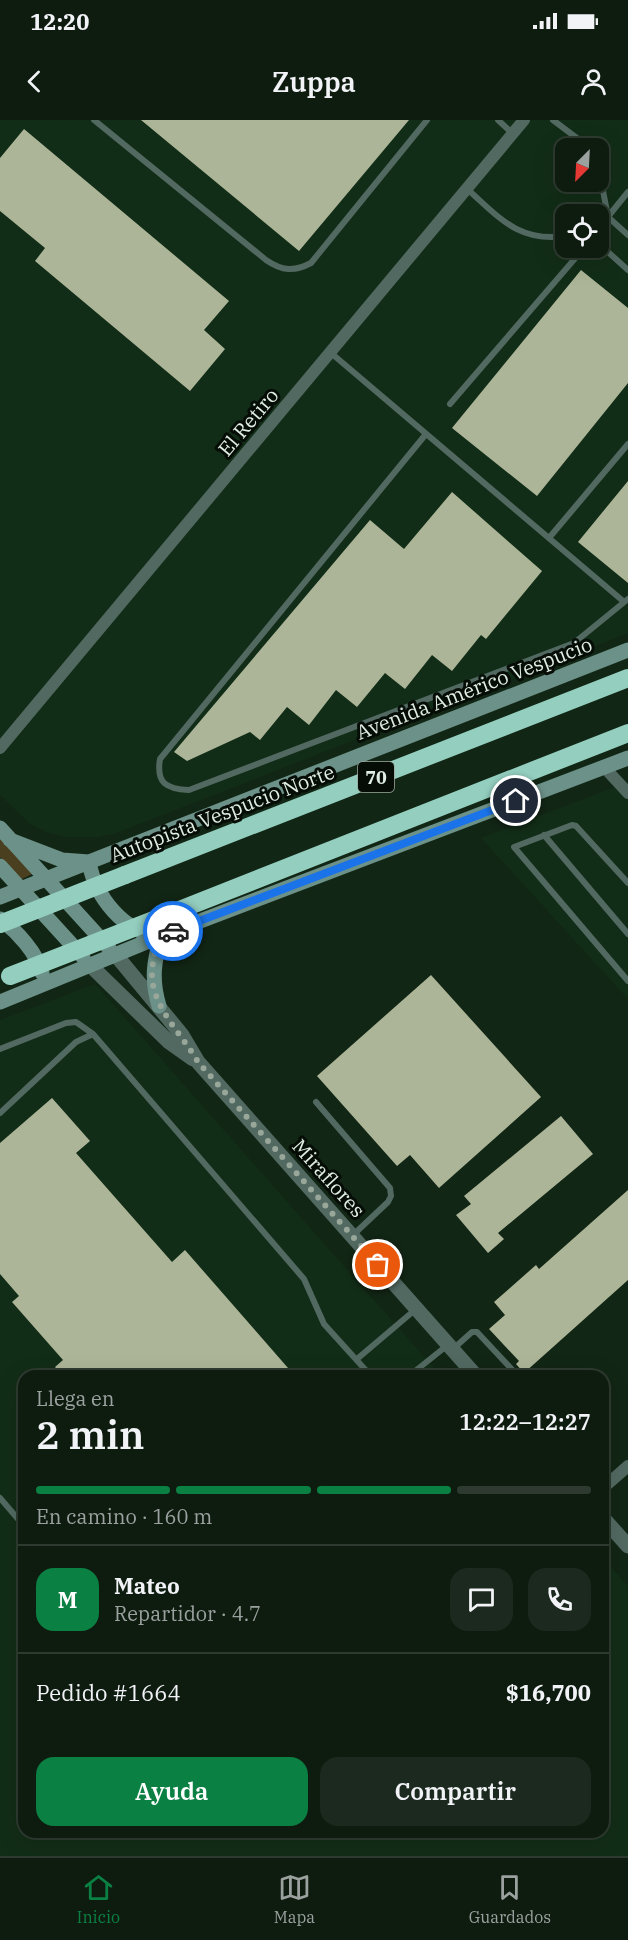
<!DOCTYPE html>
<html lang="es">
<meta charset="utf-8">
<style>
:root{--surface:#0e1c10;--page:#1c291e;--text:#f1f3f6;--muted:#9ba19f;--line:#2e3a30;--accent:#0b8043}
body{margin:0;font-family:"IBM Plex Serif",serif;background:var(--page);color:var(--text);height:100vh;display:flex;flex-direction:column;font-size:22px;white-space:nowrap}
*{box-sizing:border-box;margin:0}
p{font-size:20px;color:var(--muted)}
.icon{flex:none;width:33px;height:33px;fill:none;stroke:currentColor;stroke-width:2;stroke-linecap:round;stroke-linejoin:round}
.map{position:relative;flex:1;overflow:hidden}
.sheet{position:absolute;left:18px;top:1250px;width:591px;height:468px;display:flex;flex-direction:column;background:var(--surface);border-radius:18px;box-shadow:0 6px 24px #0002,0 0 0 2px var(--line)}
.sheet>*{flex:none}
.needle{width:39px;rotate:204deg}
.buttons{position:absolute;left:555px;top:18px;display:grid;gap:12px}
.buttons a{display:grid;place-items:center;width:54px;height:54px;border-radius:12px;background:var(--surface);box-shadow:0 6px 24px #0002,0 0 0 2px var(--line);font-size:30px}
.pin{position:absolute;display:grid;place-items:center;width:51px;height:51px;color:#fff;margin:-26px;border:3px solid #fff;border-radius:50%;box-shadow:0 2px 6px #0007}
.courier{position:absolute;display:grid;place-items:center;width:60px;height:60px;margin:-30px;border:4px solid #1a73e8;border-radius:50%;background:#fff;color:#222;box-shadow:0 2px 8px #0007}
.overview em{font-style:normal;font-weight:600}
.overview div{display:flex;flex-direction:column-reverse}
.overview{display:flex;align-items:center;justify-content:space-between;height:102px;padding:0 18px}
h1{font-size:39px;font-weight:600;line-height:45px}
.bar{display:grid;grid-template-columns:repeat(4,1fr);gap:9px 6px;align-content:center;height:72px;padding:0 18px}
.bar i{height:8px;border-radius:4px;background:var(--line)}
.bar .active{background:var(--accent)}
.bar p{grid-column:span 4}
.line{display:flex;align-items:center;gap:15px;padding:0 18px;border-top:2px solid var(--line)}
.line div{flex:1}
.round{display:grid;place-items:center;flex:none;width:63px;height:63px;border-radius:18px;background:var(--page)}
.button{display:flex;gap:12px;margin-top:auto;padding:12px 18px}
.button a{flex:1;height:69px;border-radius:18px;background:var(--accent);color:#fff;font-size:24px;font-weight:600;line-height:69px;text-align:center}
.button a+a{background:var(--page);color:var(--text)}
.status{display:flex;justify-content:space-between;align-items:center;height:42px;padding:0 30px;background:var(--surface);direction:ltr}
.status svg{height:16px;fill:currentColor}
header{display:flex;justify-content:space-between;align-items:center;height:78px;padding:0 18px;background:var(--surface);font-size:27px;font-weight:600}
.tabs{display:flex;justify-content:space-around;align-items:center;height:84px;border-top:2px solid var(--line);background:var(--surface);font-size:16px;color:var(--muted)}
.tabs a{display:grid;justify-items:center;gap:3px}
.tabs .active{color:var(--accent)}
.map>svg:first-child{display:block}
</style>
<div class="status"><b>12:20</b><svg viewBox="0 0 49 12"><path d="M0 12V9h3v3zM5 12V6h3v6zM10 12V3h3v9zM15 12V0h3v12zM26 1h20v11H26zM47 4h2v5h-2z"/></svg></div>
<header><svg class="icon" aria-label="back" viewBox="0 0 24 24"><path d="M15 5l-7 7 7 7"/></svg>Zuppa<svg class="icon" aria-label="person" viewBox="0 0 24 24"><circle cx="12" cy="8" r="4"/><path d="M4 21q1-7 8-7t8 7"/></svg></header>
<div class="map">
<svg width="628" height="1736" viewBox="0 0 628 1736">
<rect width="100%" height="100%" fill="#122615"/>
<path fill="#122d17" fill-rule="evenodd" d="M 0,0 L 628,0 L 628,513 L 114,714 L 98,717 L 66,717 L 46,712 L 29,703 L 0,675 ZM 566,28 L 598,28 L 598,62 L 566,62 ZM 566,94 L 598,94 L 598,128 L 566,128 Z
M 628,662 L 628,879 L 481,718 Z
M 95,864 L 440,1255 L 24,1256 L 24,1712 L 603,1712 L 603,1438 L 628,1466 L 628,1736 L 0,1736 L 0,900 Z"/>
<path fill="#4a3f1f" d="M 0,714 L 34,753 L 20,760 L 0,737 Z"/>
<path fill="#adb598" d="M 141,0 L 409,0 L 299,131 Z
M 24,9 L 229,181 L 204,210 L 225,229 L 190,271 L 35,141 L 45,128 L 0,91 L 0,38 Z
M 581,150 L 628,188 L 628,263 L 537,376 L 452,308 Z
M 628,361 L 628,463 L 578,422 Z
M 452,372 L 542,451 L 486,519 L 481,515 L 452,551 L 432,535 L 405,569 L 385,553 L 357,587 L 336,570 L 309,605 L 287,587 L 260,620 L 250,612 L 187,641 L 174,632 L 370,400 L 404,429 Z
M 431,855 L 541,977 L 439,1068 L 410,1035 L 397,1046 L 317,956 Z
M 52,978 L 90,1021 L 76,1033 L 172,1142 L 185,1130 L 295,1256 L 63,1256 L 55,1247 L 63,1240 L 12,1182 L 19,1176 L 0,1154 L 0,1023 Z
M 561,996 L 593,1034 L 498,1113 L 504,1119 L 488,1133 L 456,1095 L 471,1084 L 464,1076 Z
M 628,1070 L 628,1160 L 524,1253 L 516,1244 L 519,1241 L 489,1209 L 505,1195 L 494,1182 L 536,1145 L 539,1149 Z"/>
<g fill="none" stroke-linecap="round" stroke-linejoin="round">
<path stroke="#526962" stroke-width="6" d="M 94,0 L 266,140 C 282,151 294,152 311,143 L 427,0
M 498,0 L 512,13
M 553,0 L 590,28
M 598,44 L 608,97 L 628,115
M 466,68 C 499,97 518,123 566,116
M 598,109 L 628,72
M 598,123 L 628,150
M 331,233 L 623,481
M 450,284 L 584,128
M 426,314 L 160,639 C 156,663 166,669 189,670 L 574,523 L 628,479
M 549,418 L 628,324
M 544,715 L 628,814
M 628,763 L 576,706 L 572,705 L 514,727 L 628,861
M 0,929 L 66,903 L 76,902 L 93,914
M 316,982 L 390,1068 L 391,1076 L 388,1082 L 353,1115
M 0,993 L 76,922 L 93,914 L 304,1159 L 324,1204 L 371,1256
M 453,1229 L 472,1212 L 477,1212 L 518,1256
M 357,1239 L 416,1189
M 409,1256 L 449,1224
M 0,1378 L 24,1406"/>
<path stroke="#526962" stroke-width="12" d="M 0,628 L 524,0
M 604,647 L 628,673
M 603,1368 L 628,1346"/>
<path stroke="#526962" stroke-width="15" d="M 115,834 L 182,915 L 198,942 L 476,1256
M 90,845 L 169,922 L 193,939
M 603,1398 L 628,1426"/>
<path stroke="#6c9188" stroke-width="15" d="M 0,708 L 109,828
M 10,720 L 62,740 L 89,742 C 95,776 124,814 161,816 C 154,842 151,859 159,886
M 0,746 L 83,837
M 0,777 L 628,530
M 0,799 C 17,811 37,833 42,853
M 0,882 L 161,816 L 628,638"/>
<path stroke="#93cebf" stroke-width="18" d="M 125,755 L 628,558
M 164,796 L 628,613"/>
<path stroke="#93cebf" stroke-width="18" d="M 0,804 L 125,755
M 10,856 L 164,796"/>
</g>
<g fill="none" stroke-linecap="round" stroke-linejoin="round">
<path stroke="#98a79a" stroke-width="6" stroke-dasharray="0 10.8" d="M 173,811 L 160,816 C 157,828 152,841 152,853 C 151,886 182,914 198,942 L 378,1145"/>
<path stroke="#1a73e8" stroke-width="8" d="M 173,811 L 516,681"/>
</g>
<g text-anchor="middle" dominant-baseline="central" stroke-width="6" stroke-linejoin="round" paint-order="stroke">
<rect fill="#050d06" stroke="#9eaaa0" stroke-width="1.5" x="358" y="642" width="36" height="30" rx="4.5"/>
<g font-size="18" font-weight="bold" fill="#e0ede2">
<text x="376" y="657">70</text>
</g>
<g font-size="20" fill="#e0ede2" stroke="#050d06">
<text transform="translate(248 302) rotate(-50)">El Retiro</text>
<text transform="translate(474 568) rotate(-21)">Avenida Américo Vespucio</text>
<text transform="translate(222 693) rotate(-21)">Autopista Vespucio Norte</text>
<text transform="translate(329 1058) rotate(48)">Miraflores</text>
</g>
</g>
</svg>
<div class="buttons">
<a><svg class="needle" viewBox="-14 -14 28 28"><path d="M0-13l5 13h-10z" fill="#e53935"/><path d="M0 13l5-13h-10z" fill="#9ba19f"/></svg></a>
<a><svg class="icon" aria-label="locate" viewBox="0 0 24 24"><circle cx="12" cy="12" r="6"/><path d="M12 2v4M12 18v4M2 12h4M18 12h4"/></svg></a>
</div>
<div class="pin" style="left:378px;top:1145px;background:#ea580c"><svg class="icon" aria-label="bag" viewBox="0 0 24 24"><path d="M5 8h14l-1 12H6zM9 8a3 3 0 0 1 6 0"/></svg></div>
<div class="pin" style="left:516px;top:681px;background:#1f2937"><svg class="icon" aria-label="home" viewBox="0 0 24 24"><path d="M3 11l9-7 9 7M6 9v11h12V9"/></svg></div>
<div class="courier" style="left:173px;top:811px"><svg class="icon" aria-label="car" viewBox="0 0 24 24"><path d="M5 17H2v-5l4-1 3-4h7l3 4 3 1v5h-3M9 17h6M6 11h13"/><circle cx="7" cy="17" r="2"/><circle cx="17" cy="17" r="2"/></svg></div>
<section class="sheet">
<div class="overview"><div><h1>2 min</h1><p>Llega en</p></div><em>12:22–12:27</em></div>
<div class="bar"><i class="active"></i><i class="active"></i><i class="active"></i><i></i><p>En camino · 160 m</p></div>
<div class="line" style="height:108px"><b class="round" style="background:var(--accent);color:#fff">M</b><div><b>Mateo</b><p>Repartidor · 4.7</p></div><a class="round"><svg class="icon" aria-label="chat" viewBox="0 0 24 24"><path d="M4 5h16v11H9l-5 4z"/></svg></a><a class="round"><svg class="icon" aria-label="phone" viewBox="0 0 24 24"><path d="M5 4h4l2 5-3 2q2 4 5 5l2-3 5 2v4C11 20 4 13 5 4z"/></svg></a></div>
<div class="line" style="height:78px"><div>Pedido #1664</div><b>$16,700</b></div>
<div class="button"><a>Ayuda</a><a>Compartir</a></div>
</section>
</div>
<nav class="tabs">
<a class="active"><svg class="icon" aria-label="home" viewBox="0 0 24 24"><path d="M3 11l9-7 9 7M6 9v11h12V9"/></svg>Inicio</a>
<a><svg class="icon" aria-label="map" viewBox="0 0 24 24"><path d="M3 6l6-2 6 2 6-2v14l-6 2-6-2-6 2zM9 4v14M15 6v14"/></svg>Mapa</a>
<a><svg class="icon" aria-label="saved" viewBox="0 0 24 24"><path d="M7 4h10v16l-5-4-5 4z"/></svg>Guardados</a>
</nav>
